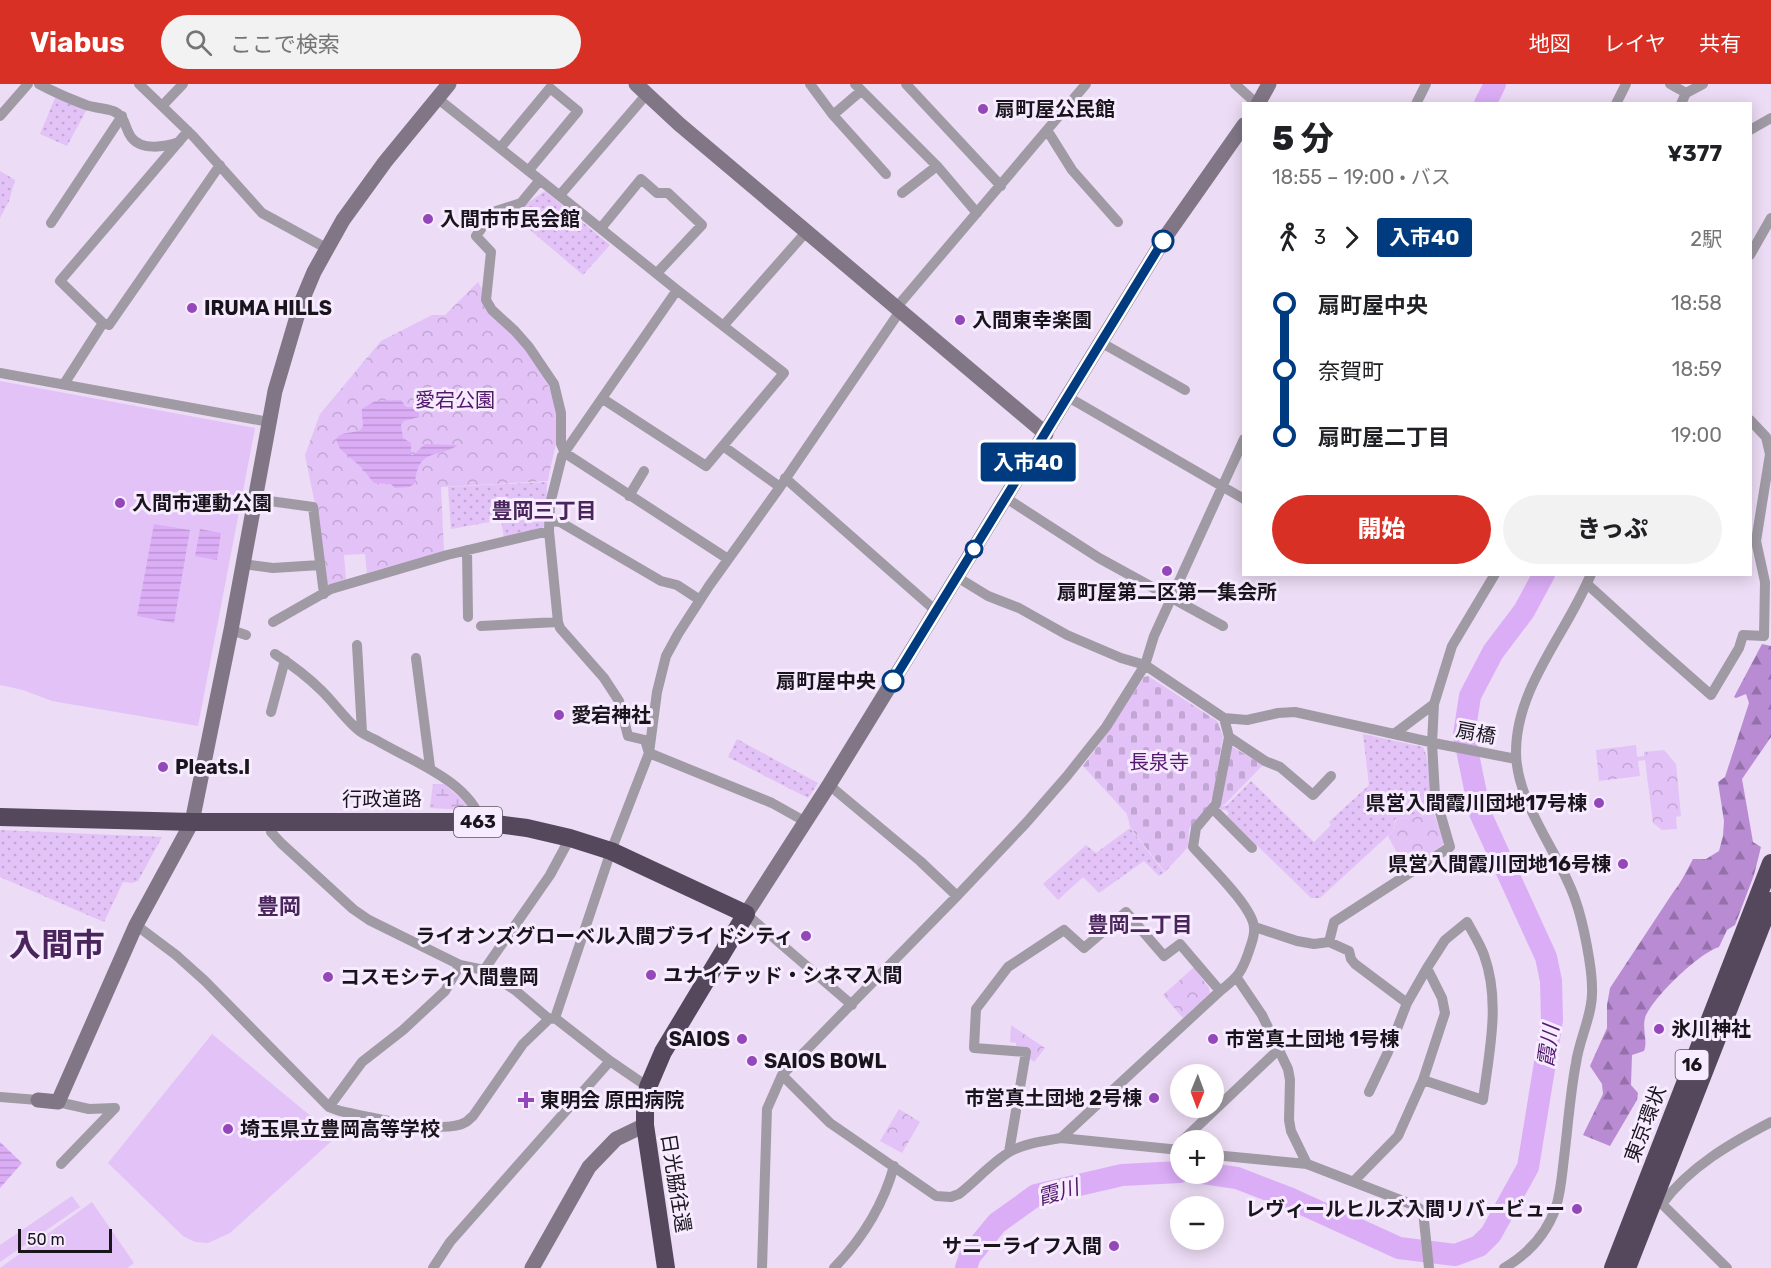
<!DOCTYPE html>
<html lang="ja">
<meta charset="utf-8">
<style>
body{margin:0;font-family:Rubik,"Noto Sans JP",sans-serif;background:#f2f2f2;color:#202124;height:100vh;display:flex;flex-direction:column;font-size:22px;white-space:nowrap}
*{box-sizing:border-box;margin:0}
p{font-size:20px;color:#757577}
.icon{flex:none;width:33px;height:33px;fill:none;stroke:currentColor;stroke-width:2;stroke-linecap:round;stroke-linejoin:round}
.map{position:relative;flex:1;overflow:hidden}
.drawer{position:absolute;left:1242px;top:18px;width:510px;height:474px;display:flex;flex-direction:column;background:#fff;border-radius:0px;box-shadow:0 3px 15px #0003}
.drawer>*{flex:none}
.badge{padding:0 12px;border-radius:4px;font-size:21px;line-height:39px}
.needle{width:39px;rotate:181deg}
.tools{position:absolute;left:1170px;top:980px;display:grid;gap:12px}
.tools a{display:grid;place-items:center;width:54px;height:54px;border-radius:50%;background:#fff;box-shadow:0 3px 15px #0003;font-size:30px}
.scale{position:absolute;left:18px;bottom:15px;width:94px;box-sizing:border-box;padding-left:6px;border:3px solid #1a151d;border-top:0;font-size:16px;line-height:21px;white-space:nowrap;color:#1a151d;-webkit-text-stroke:4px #f7ebff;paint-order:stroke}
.map>.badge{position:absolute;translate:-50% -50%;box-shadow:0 0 0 3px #fff}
.legs{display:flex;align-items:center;gap:9px;height:66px;padding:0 30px;font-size:20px}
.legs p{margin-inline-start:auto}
.head{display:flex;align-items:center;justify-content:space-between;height:102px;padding:0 30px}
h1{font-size:33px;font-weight:800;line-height:45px}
.action{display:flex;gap:12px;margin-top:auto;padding:12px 30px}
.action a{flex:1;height:69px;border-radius:36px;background:#d93025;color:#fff;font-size:24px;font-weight:800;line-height:69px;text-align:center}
.action a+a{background:#f2f2f2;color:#202124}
ul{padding:0 30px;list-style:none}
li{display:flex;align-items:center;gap:21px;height:66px;font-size:22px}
li i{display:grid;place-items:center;width:9px;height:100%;margin:0 8px;background:currentColor}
li i::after{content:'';width:15px;height:15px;margin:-8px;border:4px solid;border-radius:50%;background:#fff}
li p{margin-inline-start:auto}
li:first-child i{background:linear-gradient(#0000 50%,currentColor 0)}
li:last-child i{background:linear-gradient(currentColor 50%,#0000 0)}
header{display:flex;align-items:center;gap:36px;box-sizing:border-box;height:84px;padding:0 30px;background:#d93025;color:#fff}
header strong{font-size:28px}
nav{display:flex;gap:33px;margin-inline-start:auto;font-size:21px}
.search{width:420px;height:54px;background:#f2f2f2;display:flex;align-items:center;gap:15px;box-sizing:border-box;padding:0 21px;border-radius:33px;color:#757577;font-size:22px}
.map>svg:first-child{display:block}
.grass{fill:url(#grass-dots)}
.forest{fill:url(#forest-firs)}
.wetland{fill:url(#wetland-marsh)}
.cemetery{fill:url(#cemetery-stones)}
.park{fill:url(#park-crowns)}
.pitch{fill:#e3c2f7}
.water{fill:url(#water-rules)}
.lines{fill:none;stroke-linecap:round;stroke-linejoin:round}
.river{stroke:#dbadf6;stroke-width:22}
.street{stroke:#a09aa4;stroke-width:10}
.secondary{stroke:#807686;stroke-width:15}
.highway{stroke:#55485d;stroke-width:18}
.line-1-casing{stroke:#fff;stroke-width:14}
.line-1{stroke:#003b80;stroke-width:9}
.poi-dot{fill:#9347b9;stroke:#f7ebff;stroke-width:2}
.stop-1-dot{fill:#fff;stroke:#003b80;stroke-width:3}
.labels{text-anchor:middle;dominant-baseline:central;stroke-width:6;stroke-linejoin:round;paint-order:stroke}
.shield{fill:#f7ebff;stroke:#5c5561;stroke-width:1.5}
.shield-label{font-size:18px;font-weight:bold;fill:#1a151d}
.poi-label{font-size:20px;font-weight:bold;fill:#1a151d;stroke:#f7ebff;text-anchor:start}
.park-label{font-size:20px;fill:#53186d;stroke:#f7ebff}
.stop-label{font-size:20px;font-weight:bold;fill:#1a151d;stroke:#f7ebff;text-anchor:end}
.street-label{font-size:20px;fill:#1a151d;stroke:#f7ebff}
.neighbourhood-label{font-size:21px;font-weight:bold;fill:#49255c;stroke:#f7ebff}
.water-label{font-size:21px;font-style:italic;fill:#52186d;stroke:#f7ebff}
.quarter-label{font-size:22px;font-weight:bold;fill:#49255c;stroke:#f7ebff}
.town-label{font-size:32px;font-weight:bold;fill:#49255c;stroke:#f7ebff}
</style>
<header>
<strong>Viabus</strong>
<div class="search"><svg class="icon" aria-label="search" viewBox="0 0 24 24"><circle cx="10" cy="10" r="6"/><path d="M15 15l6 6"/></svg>ここで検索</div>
<nav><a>地図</a><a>レイヤ</a><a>共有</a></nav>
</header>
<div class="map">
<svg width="1771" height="1184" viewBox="0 0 1771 1184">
<defs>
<pattern id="grass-dots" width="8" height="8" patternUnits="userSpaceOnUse" patternTransform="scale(1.5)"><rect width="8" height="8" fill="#e3c2f7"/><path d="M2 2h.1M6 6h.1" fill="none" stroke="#c2a6d3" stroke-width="1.8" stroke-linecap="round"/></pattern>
<pattern id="forest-firs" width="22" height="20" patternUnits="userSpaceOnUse" patternTransform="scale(1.5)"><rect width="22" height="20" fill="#b88bd2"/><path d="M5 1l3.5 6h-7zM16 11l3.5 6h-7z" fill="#9570aa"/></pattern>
<pattern id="wetland-marsh" width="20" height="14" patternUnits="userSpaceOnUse" patternTransform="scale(1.5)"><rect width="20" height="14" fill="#e3c2f7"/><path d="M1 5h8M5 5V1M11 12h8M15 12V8" fill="none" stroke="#c2a6d3"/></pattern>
<pattern id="cemetery-stones" width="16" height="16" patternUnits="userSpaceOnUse" patternTransform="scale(1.5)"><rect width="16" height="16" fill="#e3c2f7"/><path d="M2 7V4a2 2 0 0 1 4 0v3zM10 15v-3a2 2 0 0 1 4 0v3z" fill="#c2a6d3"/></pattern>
<pattern id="park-crowns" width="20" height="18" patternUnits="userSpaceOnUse" patternTransform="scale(1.5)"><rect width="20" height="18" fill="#e3c2f7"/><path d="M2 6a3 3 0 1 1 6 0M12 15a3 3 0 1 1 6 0" fill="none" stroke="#c2a6d3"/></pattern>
<pattern id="water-rules" width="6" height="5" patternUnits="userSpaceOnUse" patternTransform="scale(1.5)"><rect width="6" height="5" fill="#dbadf6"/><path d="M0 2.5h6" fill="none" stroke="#bb94d2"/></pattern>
</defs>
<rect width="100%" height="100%" fill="#ecdcf5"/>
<path class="grass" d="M 58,13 L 87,25 L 67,62 L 40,50 L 55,14 Z
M 0,87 L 15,96 L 9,117 L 0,134 Z
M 545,107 L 610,161 L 583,191 L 509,128 L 519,125 Z
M 547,398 L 546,440 L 542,445 L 504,454 L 501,436 L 451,445 L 448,403 Z
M 1363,650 L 1423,663 C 1432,683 1430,708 1434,730 L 1395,735 L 1394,746 L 1320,814 L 1311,814 L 1227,732 L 1229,729 L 1226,726 L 1217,725 L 1218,721 L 1226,722 L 1251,697 L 1314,758 L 1331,741 L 1329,738 L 1369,701 Z
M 737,655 L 818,699 L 808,714 L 728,673 Z
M 1130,744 L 1164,788 L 1159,792 L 1144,777 L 1099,809 L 1083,793 L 1058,816 L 1043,800 L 1086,761 L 1096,769 Z
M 0,746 L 162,753 L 138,797 L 132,799 L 123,798 L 104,838 L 0,793 Z"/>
<path class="forest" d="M 1762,560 L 1771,562 L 1771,653 L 1742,695 L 1753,758 L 1761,763 L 1754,791 L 1735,841 L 1727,846 L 1719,863 C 1699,869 1652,914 1645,934 C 1642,945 1648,957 1644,967 L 1632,971 L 1631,1001 L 1638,1009 L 1637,1016 L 1610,1062 L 1583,1051 L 1603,1010 L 1602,1000 L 1590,982 L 1607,944 L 1607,921 L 1610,904 L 1674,807 C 1680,801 1688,784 1693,775 L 1706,775 L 1719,767 L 1723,752 L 1724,737 L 1718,698 L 1725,693 L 1749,619 L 1746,610 L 1736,614 L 1734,613 Z"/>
<path class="wetland" d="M 433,700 L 444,700 L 468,721 L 468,726 L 430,724 Z"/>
<path class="cemetery" d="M 1148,592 L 1217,637 L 1223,652 L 1214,707 L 1209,721 L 1189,745 L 1188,763 L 1165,788 L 1130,743 L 1127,730 L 1083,682 L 1106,651 L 1144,593 Z
M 1231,662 L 1263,681 L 1224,721 L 1219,721 Z"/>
<path class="park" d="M 478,198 C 498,234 560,298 559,338 C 558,357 551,378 548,397 L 441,403 L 444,467 L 367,489 L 365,470 L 344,471 L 346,496 L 330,501 L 326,499 L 315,420 L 305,371 L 320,330 L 381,257 L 432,231 L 445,231 Z
M 1636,661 L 1637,673 L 1644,672 L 1644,668 L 1664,666 L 1676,680 L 1681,732 L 1676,733 L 1677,745 L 1662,746 L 1653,739 L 1645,676 L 1638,677 L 1640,692 L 1599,697 L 1596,666 Z
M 1434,730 L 1444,757 L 1443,761 L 1406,786 L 1388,752 L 1394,746 L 1396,735 Z
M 1194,883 L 1209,904 L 1210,909 L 1183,934 L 1163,911 Z
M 1011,941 L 1045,964 L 1034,978 L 1029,974 L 1031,965 L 1016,964 L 1016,959 L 1010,958 Z
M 899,1025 L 920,1038 L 902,1069 L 880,1057 Z"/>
<path class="pitch" d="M 0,297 L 255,344 L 198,642 L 52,617 L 23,606 L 0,601 Z
M 212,950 L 336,1053 L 230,1149 L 208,1159 L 195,1158 L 183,1152 L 108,1079 Z
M 72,1112 L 80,1123 L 0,1178 L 0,1161 Z
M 92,1118 L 134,1179 L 127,1184 L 0,1184 Z"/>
<path class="water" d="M 401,316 L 406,323 L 414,323 L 419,328 L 419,333 L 404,337 L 401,341 L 403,354 L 411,359 L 411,371 L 413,371 L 425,360 L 456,361 L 457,362 C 435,374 418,365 415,399 L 409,403 L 395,404 L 391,400 L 374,399 L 361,383 L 340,365 L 336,355 C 343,344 361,353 363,341 C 363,337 361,330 362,325 L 375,317 Z
M 154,440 L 190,446 L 174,539 L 137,532 Z
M 200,445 L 221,449 L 217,476 L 195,472 Z
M 0,1058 L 22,1079 L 0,1104 Z"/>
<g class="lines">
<path class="river" d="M 1485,20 L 1495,0
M 1203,1089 L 1237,1094 L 1289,1114 L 1399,1164 L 1455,1171 L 1479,1162 L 1491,1150 L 1528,1083 L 1552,936 L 1551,897 L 1546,873 L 1480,729 L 1464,651 L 1470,612 L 1493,568 L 1524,527 L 1544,490
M 966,1184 L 970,1172 L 997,1139 L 1036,1111 L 1122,1091 L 1180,1088"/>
<path class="street" d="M 39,0 C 54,8 70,15 86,21 C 95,24 104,24 113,27 C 126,32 124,43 131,53 C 141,67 165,63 179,58
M 139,0 L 193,52 L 262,129 L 326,164
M 810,0 L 833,31 L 886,90
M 855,0 L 937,82 L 977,129
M 906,0 L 1001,102
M 1235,0 L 1257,20
M 1670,0 L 1686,9 L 1681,20
M 1686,9 L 1703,0
M 437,14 L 540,96 L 521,119 L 493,128 L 476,152 L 491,168 L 486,216 L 492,226 L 515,247 L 529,263 L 554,300 L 561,329 L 561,360 L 565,369 L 728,475
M 1416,20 L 1426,0
M 1616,20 L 1626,0
M 162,22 L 183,0
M 833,31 L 861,7
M 0,32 L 28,0
M 1047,46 L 1072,86 L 1118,138
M 1750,46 L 1771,34
M 501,63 L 550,4 L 578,27 L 529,86
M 540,96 L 677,206
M 902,109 L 937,82
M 560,111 L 646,11
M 51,139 L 122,32
M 601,144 L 641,95 L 657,109 L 668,109 L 702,141 L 657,189
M 1750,171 L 1771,134
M 896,224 L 1086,0
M 103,239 L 60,197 L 188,47
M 724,241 L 807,147
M 1102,259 L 1185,306
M 0,289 L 269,338
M 64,300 L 103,239 L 109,241 L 220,81
M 1068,313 L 1244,415
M 603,315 L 706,382 L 784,289 L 677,206 L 562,372 L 550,420 L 549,447 L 558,538 L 560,544 L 604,594 L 619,617 L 628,652 L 645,656 L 649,669
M 723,362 L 780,403
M 785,394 L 936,527
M 629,412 L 644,387
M 1006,414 L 1099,474 L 1223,542
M 255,415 L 313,423 L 324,510
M 550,437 L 560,438 L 661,497 L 677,501 L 700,516
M 467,466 L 468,533
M 243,480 L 273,484 L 320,481
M 957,493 L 988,512 L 1019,524 L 1067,551 L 1121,574 L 1145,581 L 1224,634 L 1247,636 L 1278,629 L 1295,628 L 1439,660 L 1516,675
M 1587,500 L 1652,559 L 1711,611 L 1739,564 L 1743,551 L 1764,552 L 1765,498 L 1756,457 L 1770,370 L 1766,353 L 1750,336
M 273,538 L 331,505 L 447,471 L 549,447
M 481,542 L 558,538
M 231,546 L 246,551
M 357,561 L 362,648
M 275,570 C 292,581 308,593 322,607 C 334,619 344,633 356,644 C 361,649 369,653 376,656 C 409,676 470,697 481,738
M 416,574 L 430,683
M 271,628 L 285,576
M 1394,650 L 1434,620
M 1229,653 L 1265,677 L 1280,683 L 1313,711 L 1331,692
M 649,669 L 772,719 L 806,738
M 829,701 L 920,777 L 957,812
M 1213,725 L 1252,764
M 270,737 L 271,748 L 281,759 L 353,825 L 369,836 L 460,881 L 484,886 L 515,906 L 549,935 L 555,934 L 610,977 L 648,1003
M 746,830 L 852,921
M 136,841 L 176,871 L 205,897 L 329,1023 L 340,1027 C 366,1032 444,1052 466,1038 C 468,1037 470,1034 473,1032 L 523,960 L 549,935
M 1255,843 L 1297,857 L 1314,860 L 1329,858 L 1349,867 L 1351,875 L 1355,880 L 1407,919
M 1329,858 L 1334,838 L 1450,763 L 1435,711 L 1432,659 L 1434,620 L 1452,562 L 1495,490
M 484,886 L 550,791 L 570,754
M 1237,894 L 1262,931 L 1288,985 L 1290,996 L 1289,1036 L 1291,1047 L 1307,1080
M 555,934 L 611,767 L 649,669 L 657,608 L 666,572 L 678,550 L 709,502 L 780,403 L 900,227
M 782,991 L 830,1039 L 936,1112 L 951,1113 L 959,1110 C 976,1097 992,1078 1011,1067 C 1026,1059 1044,1057 1061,1054 L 1180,1066
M 1369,1008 L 1388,968 L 1407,919 L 1427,884 L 1445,856 L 1467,838 C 1473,849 1480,860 1484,871 C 1501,918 1489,968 1483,1016 L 1423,996
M 0,1013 L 38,1016
M 58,1018 L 89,1025 L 115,1024
M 329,1023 L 362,978 L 403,946 L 445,907 L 460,881
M 1061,1054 L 1220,907 C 1238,893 1242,888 1249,867 C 1251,860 1255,852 1254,844 C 1254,824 1207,779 1193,763 L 1196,744 L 1216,720 L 1229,653 L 1224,634
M 1183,1056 L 1279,965
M 1009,1068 L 1026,968 L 974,964 L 976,925 L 1008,883 L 1064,846 L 1084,864 L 1126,828 L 1164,872 L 1180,860 L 1220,907
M 1214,1071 L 1307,1080 L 1416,1122 L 1423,1127 L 1429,1184
M 61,1080 L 115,1024
M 1353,1098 L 1398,1052 L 1423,996 L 1445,929 L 1442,914 L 1427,884
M 1656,1117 L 1662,1120 L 1727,1184
M 1662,1120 C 1689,1083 1731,1059 1771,1038
M 433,1184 L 450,1158 L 610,977
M 762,1184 L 767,1025 L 782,991 L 957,812 L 1026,739 L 1067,692 L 1106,643 L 1145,581 L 1154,552 L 1244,355
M 834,1184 C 863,1154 883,1122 894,1082
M 1504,1184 C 1528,1170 1547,1149 1556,1123 C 1561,1107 1562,1090 1564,1074 C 1568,1042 1570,1010 1576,979 C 1579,956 1592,932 1592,909 C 1593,886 1583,837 1575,815 C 1559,768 1516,719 1516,668 C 1516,603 1567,549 1591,490"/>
<path class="secondary" d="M 636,0 L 679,40 L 1046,350
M 1258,20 L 1269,0
M 746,830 L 829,701 L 1166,152 L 1244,41
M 38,1016 L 58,1018 L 136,841 L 192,738 L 231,546 L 275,307 L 301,219 L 314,188 L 343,136 L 385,78 L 449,0
M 532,1184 L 589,1083 L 616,1055 L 645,1041"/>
<path class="highway" d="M 0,733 L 192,738 L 481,738 L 527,744 L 570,754 L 611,767 L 746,830 L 663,968 L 648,1003 L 645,1023 L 645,1041 L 666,1184
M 1613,1184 L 1771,779
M 1627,1184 L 1771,817"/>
</g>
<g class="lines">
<g class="line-1-casing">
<path id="line-1" d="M 893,597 L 1163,157"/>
</g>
<use href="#line-1" class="line-1"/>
</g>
<g class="poi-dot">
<circle cx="983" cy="25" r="6"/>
<circle cx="428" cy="135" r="6"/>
<circle cx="192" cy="224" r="6"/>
<circle cx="960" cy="236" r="6"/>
<circle cx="120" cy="419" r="6"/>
<circle cx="1167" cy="487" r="6"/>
<circle cx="559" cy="631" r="6"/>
<circle cx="163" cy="683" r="6"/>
<circle cx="1599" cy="719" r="6"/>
<circle cx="1623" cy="780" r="6"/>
<circle cx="806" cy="852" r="6"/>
<circle cx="651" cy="891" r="6"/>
<circle cx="328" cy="893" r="6"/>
<circle cx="1659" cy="945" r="6"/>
<circle cx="742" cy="955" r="6"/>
<circle cx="1213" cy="955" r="6"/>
<circle cx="752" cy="977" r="6"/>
<circle cx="1154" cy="1014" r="6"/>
<path d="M523 1007h6v6h6v6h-6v6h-6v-6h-6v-6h6z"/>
<circle cx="228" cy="1045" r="6"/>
<circle cx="1577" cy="1125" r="6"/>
<circle cx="1114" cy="1162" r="6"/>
</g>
<g class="stop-1-dot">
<circle cx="1163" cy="157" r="10"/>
<circle cx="974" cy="465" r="8"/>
<circle cx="893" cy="597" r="10"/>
</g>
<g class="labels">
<g class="shield">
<rect x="454" y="723" width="48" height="30" rx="4.5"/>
<rect x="1675.5" y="966" width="33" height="30" rx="4.5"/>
</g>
<g class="shield-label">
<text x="478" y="738">463</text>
<text x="1692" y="981">16</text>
</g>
<g class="poi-label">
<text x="995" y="25">扇町屋公民館</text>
<text x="440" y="135">入間市市民会館</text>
<text x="204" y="224">IRUMA HILLS</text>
<text x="972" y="236">入間東幸楽園</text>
<text x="132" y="419">入間市運動公園</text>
<text x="1167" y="508" text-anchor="middle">扇町屋第二区第一集会所</text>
<text x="571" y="631">愛宕神社</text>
<text x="175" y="683">Pleats.I</text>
<text x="1587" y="719" text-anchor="end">県営入間霞川団地17号棟</text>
<text x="1611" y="780" text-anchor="end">県営入間霞川団地16号棟</text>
<text x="794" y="852" text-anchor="end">ライオンズグローベル入間ブライドシティ</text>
<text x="663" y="891">ユナイテッド・シネマ入間</text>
<text x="340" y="893">コスモシティ入間豊岡</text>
<text x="1671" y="945">氷川神社</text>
<text x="730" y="955" text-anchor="end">SAIOS</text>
<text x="1225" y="955">市営真土団地 1号棟</text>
<text x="764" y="977">SAIOS BOWL</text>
<text x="1142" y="1014" text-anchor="end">市営真土団地 2号棟</text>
<text x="540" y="1016">東明会 原田病院</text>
<text x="240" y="1045">埼玉県立豊岡高等学校</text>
<text x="1565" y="1125" text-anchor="end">レヴィールヒルズ入間リバービュー</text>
<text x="1102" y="1162" text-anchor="end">サニーライフ入間</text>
</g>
<g class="park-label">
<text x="455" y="316">愛宕公園</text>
<text x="1159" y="678">長泉寺</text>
</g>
<g class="stop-label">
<text x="876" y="597">扇町屋中央</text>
</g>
<g class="street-label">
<text transform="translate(1476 649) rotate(11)">扇橋</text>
<text x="382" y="715">行政道路</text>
<text transform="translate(1645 1040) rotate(-69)">東京環状</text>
<text transform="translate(676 1099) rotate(81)">日光脇往還</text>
</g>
<g class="neighbourhood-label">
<text x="544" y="426">豊岡三丁目</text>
<text x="1140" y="840">豊岡二丁目</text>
</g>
<g class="water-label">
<text transform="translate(1548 962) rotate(-82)">霞川</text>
<text transform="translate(1058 1108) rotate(-16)">霞川</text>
</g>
<g class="quarter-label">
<text x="279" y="822">豊岡</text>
</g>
<g class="town-label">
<text x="57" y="861">入間市</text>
</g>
</g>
</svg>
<div class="tools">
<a><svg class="needle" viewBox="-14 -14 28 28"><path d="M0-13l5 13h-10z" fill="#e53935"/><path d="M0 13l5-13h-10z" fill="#757577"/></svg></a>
<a>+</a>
<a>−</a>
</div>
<div class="scale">50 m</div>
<b class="badge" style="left:1028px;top:378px;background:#003b80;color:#fff">入市40</b>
<section class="drawer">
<div class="head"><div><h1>5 分</h1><p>18:55 – 19:00 · バス</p></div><b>¥377</b></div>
<div class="legs"><svg class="icon" aria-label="walk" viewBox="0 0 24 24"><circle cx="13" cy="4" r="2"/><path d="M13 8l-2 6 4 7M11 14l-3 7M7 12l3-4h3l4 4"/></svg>3<svg class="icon" aria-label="forward" viewBox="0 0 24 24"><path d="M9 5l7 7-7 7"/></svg><b class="badge" style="background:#003b80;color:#fff">入市40</b><p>2駅</p></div>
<ul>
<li><i style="color:#003b80"></i><b>扇町屋中央</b><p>18:58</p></li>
<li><i style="color:#003b80"></i><span>奈賀町</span><p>18:59</p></li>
<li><i style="color:#003b80"></i><b>扇町屋二丁目</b><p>19:00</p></li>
</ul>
<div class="action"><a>開始</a><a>きっぷ</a></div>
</section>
</div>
